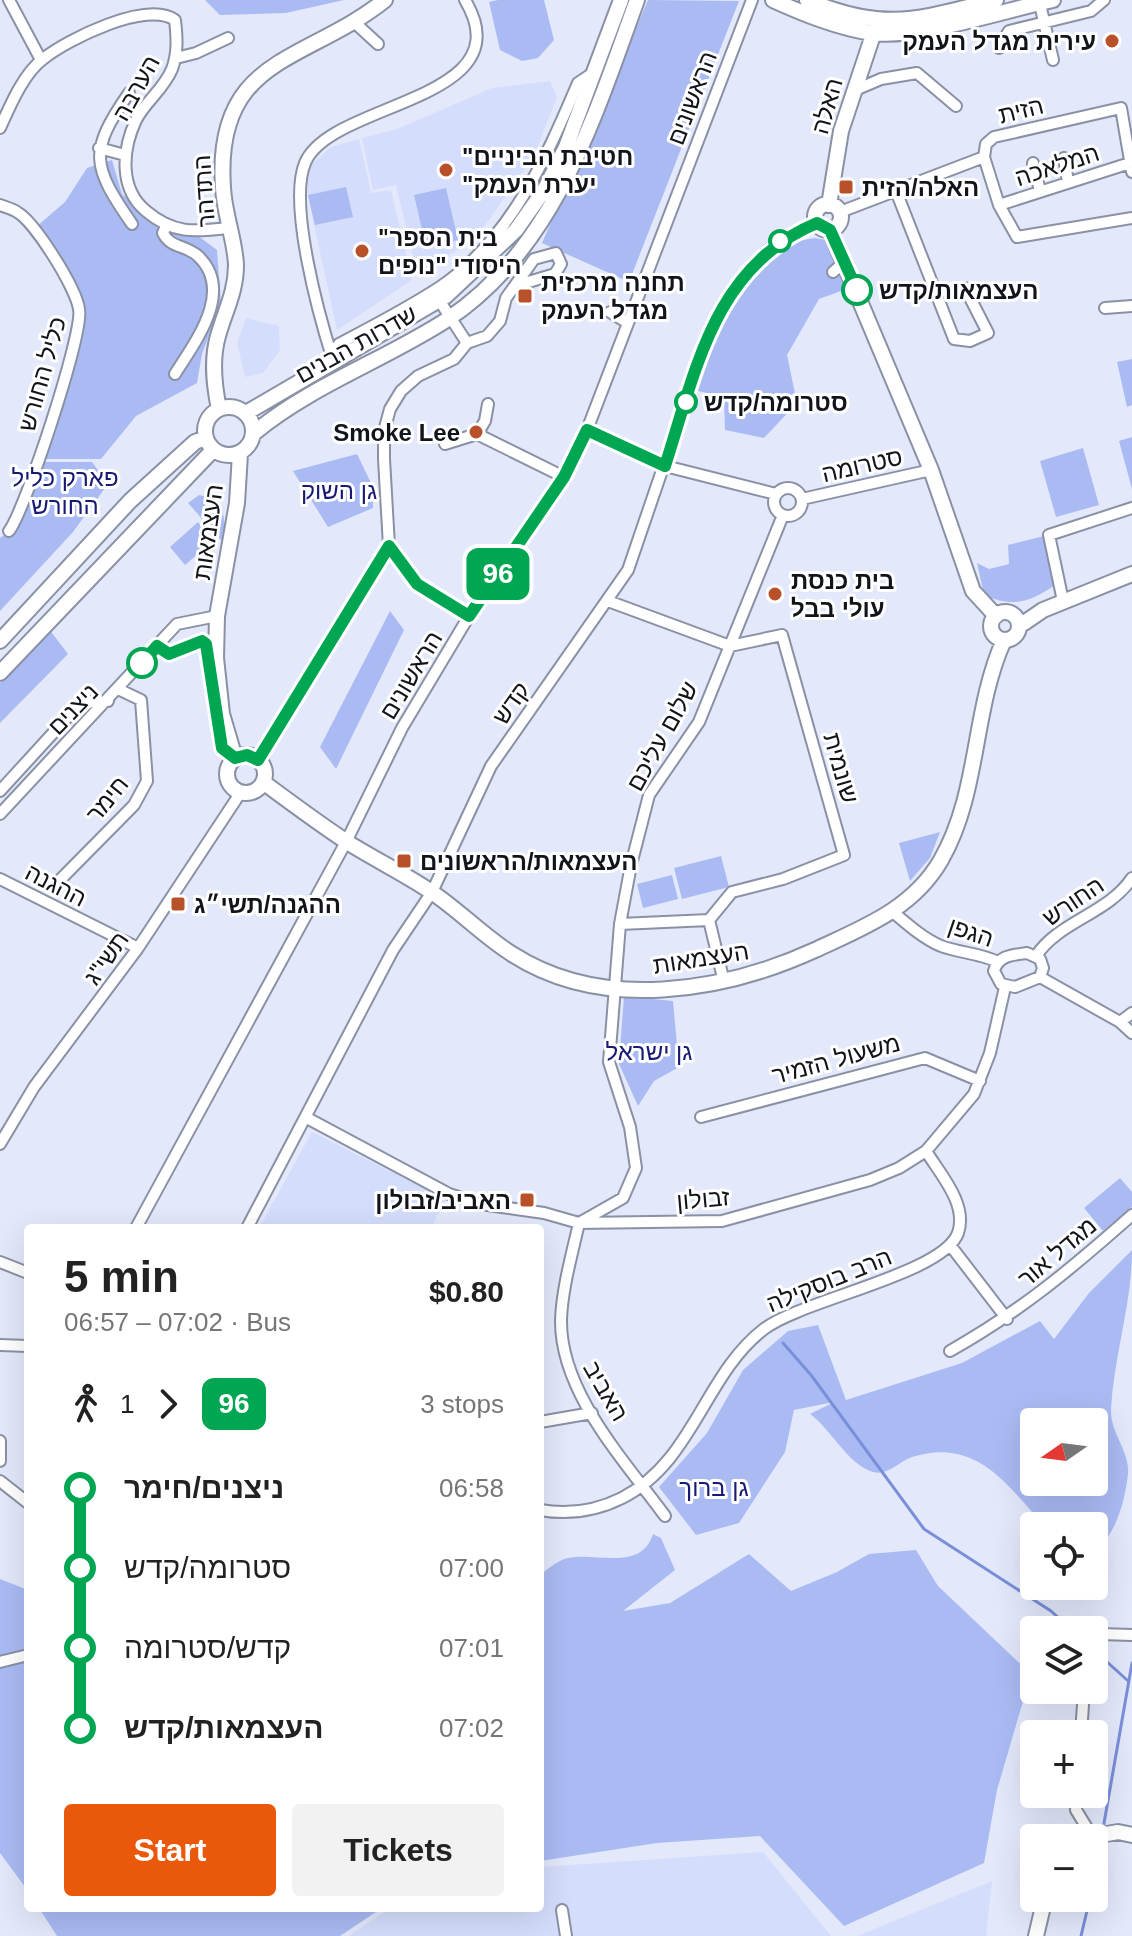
<!DOCTYPE html>
<meta charset="utf-8">
<style>
body{margin:0;font-family:Helvetica,"Noto Sans Hebrew",sans-serif;background:#f2f2f2;color:#222;height:100vh;display:flex;flex-direction:column;font-size:30px;white-space:nowrap}
*{box-sizing:border-box;margin:0}
p{font-size:26px;color:#767676}
.icon{flex:none;width:44px;height:44px;fill:none;stroke:currentColor;stroke-width:2;stroke-linecap:round;stroke-linejoin:round}
.map{position:relative;flex:1;overflow:hidden}
.sheet{position:absolute;left:24px;top:1224px;width:520px;height:688px;display:flex;flex-direction:column;background:#fff;border-radius:8px;box-shadow:0 8px 32px #0002}
.sheet>*{flex:none}
.badge{padding:0 16px;border-radius:12px;font-size:28px;line-height:52px}
.needle{width:52px;rotate:256deg}
.controls{position:absolute;left:1020px;top:1408px;display:grid;gap:16px}
.controls a{display:grid;place-items:center;width:88px;height:88px;border-radius:8px;background:#fff;box-shadow:0 8px 32px #0002;font-size:40px}
.map>.badge{position:absolute;translate:-50% -50%;box-shadow:0 0 0 4px #fff}
.legs{display:flex;align-items:center;gap:12px;height:88px;padding:0 40px;font-size:26px}
.legs p{margin-inline-start:auto}
.summary{display:flex;align-items:center;justify-content:space-between;height:136px;padding:0 40px}
h1{font-size:44px;font-weight:800;line-height:60px}
.cta{display:flex;gap:16px;margin-top:auto;padding:16px 40px}
.cta a{flex:1;height:92px;border-radius:8px;background:#ea580c;color:#fff;font-size:32px;font-weight:800;line-height:92px;text-align:center}
.cta a+a{background:#f2f2f2;color:#222}
ul{padding:0 40px;list-style:none}
li{display:flex;align-items:center;gap:28px;height:80px;font-size:30px}
li i{display:grid;place-items:center;width:12px;height:100%;margin:0 10px;background:currentColor}
li i::after{content:'';width:20px;height:20px;margin:-10px;border:6px solid;border-radius:50%;background:#fff}
li p{margin-inline-start:auto}
li:first-child i{background:linear-gradient(#0000 50%,currentColor 0)}
li:last-child i{background:linear-gradient(currentColor 50%,#0000 0)}
.map>svg:first-child{display:block}
.built{fill:#d4ddfb}
.green{fill:#aabbf4;fill-rule:evenodd}
.lines{fill:none;stroke-linecap:round;stroke-linejoin:round}
.stream{stroke:#7a8fda;stroke-width:3}
.street-casing{stroke:#8a91a5;stroke-width:14}
.secondary-casing{stroke:#8a91a5;stroke-width:18}
.street{stroke:#fff;stroke-width:10}
.secondary{stroke:#fff;stroke-width:14}
.line-1-casing{stroke:#fff;stroke-width:18}
.line-1{stroke:#00a651;stroke-width:12}
.poi-dot{fill:#b85129;stroke:#fff;stroke-width:3}
.stop-1-dot{fill:#fff;stroke:#00a651;stroke-width:4}
.labels{text-anchor:middle;dominant-baseline:central;stroke-width:6;stroke-linejoin:round;paint-order:stroke}
.poi-label{font-size:24px;font-weight:bold;fill:#12141c;stroke:#fff;text-anchor:start}
.street-label{font-size:24px;fill:#12141c;stroke:#fff}
.stop-label{font-size:24px;font-weight:bold;fill:#12141c;stroke:#fff;text-anchor:start}
.park-label{font-size:24px;fill:#171a72;stroke:#fff}
</style>
<div class="map">
<svg width="1132" height="1936" viewBox="0 0 1132 1936">
<rect width="100%" height="100%" fill="#e3e9fb"/>
<path class="built" d="M 550,81 L 557,97 L 534,156 L 486,224 L 457,250 L 418,276 L 396,185 L 373,190 L 362,138 L 397,129 L 492,88 Z
M 359,139 L 371,193 L 391,190 L 412,280 L 337,330 L 308,197 L 307,168 L 331,147 Z
M 246,318 L 279,326 L 280,350 L 263,373 L 245,377 L 237,343 Z
M 312,1132 L 446,1199 L 431,1228 L 259,1228 Z
M 763,1852 L 831,1936 L 349,1936 L 390,1908 L 540,1908 L 540,1867 Z
M 992,1881 L 986,1936 L 857,1936 Z"/>
<path class="green" d="M 205,0 L 344,0 L 286,13 L 220,15 Z
M 498,0 L 544,0 L 554,40 L 538,58 L 522,61 L 500,50 L 489,2 Z
M 648,0 L 739,1 L 629,282 L 542,243 Z
M 112,160 L 122,194 L 151,220 L 197,235 L 217,250 L 221,304 L 202,354 L 197,383 L 136,416 L 101,459 L 42,459 C 55,421 92,336 82,299 C 74,270 54,250 36,227 L 65,202 L 87,168 Z
M 346,187 L 353,217 L 315,225 L 308,195 Z
M 446,188 L 458,240 L 426,247 L 414,195 Z
M 815,238 L 832,241 L 852,287 L 819,299 L 787,355 L 797,403 L 764,438 L 725,430 L 724,397 L 698,391 C 717,334 744,246 815,238 Z
M 1132,359 L 1132,405 L 1127,407 L 1117,362 Z
M 1132,437 L 1132,489 L 1119,441 Z
M 1083,448 L 1099,505 L 1056,517 L 1040,461 Z
M 357,454 L 373,487 L 373,508 L 328,527 L 293,471 Z
M 45,462 L 92,462 L 103,477 L 105,488 L 73,532 L 0,611 L 0,538 C 28,519 33,493 45,462 Z
M 199,495 L 216,499 L 222,506 L 226,534 L 221,540 L 188,503 Z
M 198,522 L 213,541 L 185,565 L 170,547 Z
M 1044,536 L 1055,585 C 1031,602 1012,608 984,595 L 977,563 L 989,569 L 1009,564 L 1008,545 Z
M 390,611 L 404,630 L 336,769 L 320,747 Z
M 49,629 L 68,654 L 0,723 L 0,683 Z
M 940,832 L 930,858 L 910,881 L 899,843 Z
M 721,856 L 729,887 L 682,899 L 674,868 Z
M 672,875 L 678,899 L 643,908 L 637,884 Z
M 624,996 L 673,1001 L 679,1067 L 654,1081 L 638,1106 L 619,1064 Z
M 1120,1178 L 1132,1192 L 1132,1207 L 1103,1231 L 1084,1208 Z
M 1132,1250 C 1132,1304 1114,1355 1111,1409 C 1110,1433 1130,1451 1128,1474 C 1125,1500 1116,1537 1094,1550 L 1094,1526 L 1044,1526 C 1007,1484 976,1437 912,1457 C 898,1462 888,1476 873,1472 C 848,1465 831,1429 810,1414 L 834,1402 L 794,1410 L 785,1452 L 739,1523 L 696,1535 L 659,1487 L 707,1433 L 743,1370 L 788,1331 L 818,1325 L 846,1400 L 962,1363 L 1040,1321 L 1054,1339 L 1089,1293 ZM 1034,1422 L 1094,1422 L 1094,1482 L 1034,1482 Z
M 653,1534 L 661,1538 L 675,1570 L 623,1611 L 670,1603 L 749,1554 L 791,1591 L 837,1572 L 869,1554 L 916,1550 L 938,1586 L 1031,1674 L 997,1790 L 984,1863 L 844,1926 L 760,1836 L 657,1843 L 540,1861 L 540,1575 C 548,1569 558,1560 568,1558 C 597,1552 641,1572 653,1534 Z
M 0,1579 L 28,1590 L 28,1891 L 0,1853 Z
M 39,1908 L 382,1908 L 340,1936 L 57,1936 Z"/>
<g class="lines">
<path class="stream" d="M 783,1343 L 811,1375 L 924,1529 L 1051,1611 L 1072,1630
M 1094,1650 L 1127,1680
M 1103,1829 L 1132,1663
M 1094,1881 L 1101,1840
M 1081,1936 L 1090,1898"/>
<g class="street-casing">
<path id="street" d="M 9,0 L 41,60
M 1039,0 L 1053,60
M 354,22 L 378,44
M 999,48 L 1009,31 L 1091,11 L 1104,0
M 176,58 L 196,53 L 228,38
M 853,91 L 881,79 L 917,73 L 956,106
M 129,93 C 88,152 92,166 132,224
M 0,128 C 10,106 23,74 43,59 C 68,39 147,0 175,20 C 177,37 178,53 172,69 C 164,89 145,102 136,120 C 122,150 119,189 146,211 C 173,234 194,232 228,228
M 99,148 L 125,155
M 984,157 L 999,205 L 1130,163
M 1064,158 L 1068,182
M 1033,163 L 1040,191
M 896,191 L 954,339 L 970,341 L 988,333 L 965,288
M 0,205 C 5,207 13,209 17,212 C 35,222 76,288 79,309 C 84,332 25,511 9,531
M 999,205 L 1017,237 L 1132,218
M 840,212 L 984,157 L 986,144 L 994,137 L 1121,108 L 1132,172
M 166,226 L 163,233 C 170,248 186,245 198,256 C 235,291 195,342 175,374
M 833,272 L 841,265 L 842,258
M 439,300 L 467,343 L 487,336 L 500,321 L 506,298 L 534,259 L 556,253 L 561,264 L 555,274 L 515,286
M 1105,308 L 1132,306
M 610,312 L 628,323
M 331,354 L 339,344 C 373,326 408,308 440,287 C 511,239 546,158 578,83 L 593,73
M 333,360 C 319,316 288,204 305,163 C 330,101 526,102 465,0
M 488,404 L 485,421 L 477,434 L 564,477
M 587,430 L 665,466 L 776,494
M 445,444 L 477,434
M774 502a14 14 0 1 1 28 0a14 14 0 1 1-28 0Z
M 802,499 L 931,470
M 389,546 L 417,584 L 469,616
M 608,601 L 730,646 L 782,635 L 844,855 L 783,879 L 732,892 L 709,920 L 620,924
M 1063,601 L 1049,535 L 1132,508
M 157,646 L 169,654 L 202,641 L 206,644 L 211,670
M 215,710 L 222,748 L 234,755
M 258,760 L 389,546 L 384,459 L 384,431 L 390,409 L 401,391 L 418,376 L 454,359 L 467,343
M 0,791 L 75,709 L 91,702 L 108,701
M 0,814 L 177,624 L 217,616
M 0,879 L 138,948
M 58,882 L 134,805 L 147,781 L 141,700 L 118,689
M 893,912 C 907,924 924,939 941,946 C 960,953 979,953 998,962
M 709,920 L 724,982
M 1027,953 L 1040,959 L 1043,968 L 1040,977 L 1015,987 L 1001,984 L 994,971 C 998,955 1013,955 1027,953 Z
M 1036,956 C 1059,921 1108,914 1132,878
M 1040,977 L 1120,1022 L 1132,1033
M 1120,1022 L 1132,1013
M 701,1117 L 925,1058 L 980,1081
M 307,1118 L 449,1194 L 480,1204 L 544,1213 L 579,1223 L 722,1221 L 870,1180 L 899,1168 L 926,1151 L 974,1094 L 990,1053 L 1005,987
M 0,1144 L 34,1087 L 138,948 L 241,792
M 136,1228 L 346,842 L 402,728 L 469,616 L 564,477 L 587,430 L 752,0
M 247,1228 L 393,950 L 432,892 L 491,766 L 628,570 L 711,327 L 735,286 L 767,251 L 782,239 L 817,223
M 950,1245 L 1007,1319
M 0,1262 L 28,1273
M 0,1345 L 28,1346
M 950,1351 C 1021,1311 1071,1269 1132,1215
M 540,1422 L 592,1413
M 0,1441 L 0,1461
M 0,1481 L 28,1503
M 540,1510 C 569,1515 596,1511 622,1498 C 694,1461 704,1375 764,1329 C 804,1299 943,1274 958,1233 C 968,1204 940,1174 926,1151
M 665,1516 C 624,1460 560,1392 561,1320 C 562,1289 572,1254 579,1223 L 623,1198 L 636,1168 L 630,1127 L 609,1062 L 620,924 L 631,865 L 649,795 L 699,722 L 783,515
M 1094,1639 L 1100,1634 L 1132,1635
M 0,1662 L 28,1655
M 1081,1734 L 1084,1690
M 1077,1794 L 1076,1810 L 1092,1836
M 562,1910 L 566,1936"/>
</g>
<g class="secondary-casing">
<path id="secondary" d="M 773,0 C 804,14 838,28 872,33 C 919,39 1005,10 1053,0
M 807,0 C 886,33 918,19 996,0
M815 217a13 13 0 1 1 26 0a13 13 0 1 1-26 0Z
M 829,205 L 841,131 L 876,26
M 830,230 L 931,470 L 973,591 L 996,616
M205 431a24 24 0 1 1 48 0a24 24 0 1 1-48 0Z
M 219,409 C 214,385 211,360 218,336 C 225,311 236,292 236,265 C 235,240 224,213 223,187 C 214,56 306,63 385,0
M 246,413 L 446,296 L 516,230 L 545,189 L 566,147 L 621,0
M 254,433 C 312,385 385,360 448,319 C 556,247 595,115 637,0
M991 626a14 14 0 1 1 28 0a14 14 0 1 1-28 0Z
M 1019,621 L 1024,623 L 1043,610 L 1132,574
M 0,641 L 130,501 L 195,442 L 205,438
M 0,673 L 213,450
M227 774a19 19 0 1 1 38 0a19 19 0 1 1-38 0Z
M 235,758 L 222,714 L 216,658 L 217,616 L 237,503 L 240,454
M 263,782 C 290,802 318,823 347,842 C 374,859 403,873 430,891 C 459,910 483,936 512,954 C 602,1012 723,992 815,950 C 862,928 913,909 941,860 C 980,792 972,711 1004,640
M 1084,1838 L 1118,1832 L 1132,1835
M 1036,1936 L 1045,1898"/>
</g>
<use href="#street" class="street"/>
<use href="#secondary" class="secondary"/>
</g>
<g class="lines">
<g class="line-1-casing">
<path id="line-1" d="M 142,663 L 157,646 L 169,654 L 202,641 L 206,644 L 222,748 L 235,758 L 247,755 L 258,760 L 389,546 L 417,584 L 469,616 L 564,477 L 587,430 L 665,466 C 696,370 714,266 817,223 L 830,230 L 857,290"/>
</g>
<use href="#line-1" class="line-1"/>
</g>
<g class="poi-dot">
<circle cx="1112" cy="41" r="8"/>
<circle cx="446" cy="170" r="8"/>
<rect x="838" y="179" width="16" height="16" rx="4"/>
<circle cx="362" cy="251" r="8"/>
<rect x="517" y="288" width="16" height="16" rx="4"/>
<circle cx="476" cy="432" r="8"/>
<circle cx="775" cy="594" r="8"/>
<rect x="396" y="853" width="16" height="16" rx="4"/>
<rect x="170" y="896" width="16" height="16" rx="4"/>
<rect x="519" y="1192" width="16" height="16" rx="4"/>
</g>
<g class="stop-1-dot">
<circle cx="780" cy="241" r="10"/>
<circle cx="857" cy="290" r="14"/>
<circle cx="686" cy="402" r="10"/>
<circle cx="142" cy="663" r="14"/>
</g>
<g class="labels">
<g class="poi-label">
<text x="1096" y="41" text-anchor="end">עירית מגדל העמק</text>
<text x="462" y="156">"חטיבת הביניים<tspan x="462" dy="28">"יערת העמק</tspan></text>
<text x="862" y="187">האלה/הזית</text>
<text x="378" y="237">"בית הספר<tspan x="378" dy="28">היסודי "נופים</tspan></text>
<text x="541" y="282">תחנה מרכזית<tspan x="541" dy="28">מגדל העמק</tspan></text>
<text x="460" y="432" text-anchor="end">Smoke Lee</text>
<text x="791" y="580">בית כנסת<tspan x="791" dy="28">עולי בבל</tspan></text>
<text x="420" y="861">העצמאות/הראשונים</text>
<text x="194" y="904">ההגנה/תשי״ג</text>
<text x="511" y="1200" text-anchor="end">האביב/זבולון</text>
</g>
<g class="street-label">
<text transform="translate(136 88) rotate(-61)">הערבה</text>
<text transform="translate(692 98) rotate(-69)">הראשונים</text>
<text transform="translate(827 106) rotate(-74)">האלה</text>
<text transform="translate(1021 110) rotate(-14)">הזית</text>
<text transform="translate(1057 165) rotate(-18)">המלאכה</text>
<text transform="translate(204 191) rotate(-94)">התדהר</text>
<text transform="translate(356 344) rotate(-29)">שדרות הבנים</text>
<text transform="translate(42 374) rotate(-74)">כליל החורש</text>
<text transform="translate(862 465) rotate(-13)">סטרומה</text>
<text transform="translate(208 532) rotate(-82)">העצמאות</text>
<text transform="translate(411 675) rotate(-59)">הראשונים</text>
<text transform="translate(511 703) rotate(-55)">קדש</text>
<text transform="translate(73 709) rotate(-46)">ניצנים</text>
<text transform="translate(662 736) rotate(-61)">שלום עליכם</text>
<text transform="translate(841 768) rotate(74)">שונמית</text>
<text transform="translate(107 799) rotate(-51)">חימר</text>
<text transform="translate(56 885) rotate(27)">ההגנה</text>
<text transform="translate(1073 901) rotate(-34)">החורש</text>
<text transform="translate(971 932) rotate(19)">הגפן</text>
<text transform="translate(106 958) rotate(-55)">תשי"ג</text>
<text transform="translate(701 958) rotate(-9)">העצמאות</text>
<text transform="translate(836 1059) rotate(-15)">משעול הזמיר</text>
<text transform="translate(703 1199) rotate(-5)">זבולון</text>
<text transform="translate(1057 1252) rotate(-40)">מגדל אור</text>
<text transform="translate(829 1280) rotate(-22)">הרב בוסקילה</text>
<text transform="translate(606 1391) rotate(60)">האביב</text>
</g>
<g class="stop-label">
<text x="879" y="290">העצמאות/קדש</text>
<text x="704" y="402">סטרומה/קדש</text>
</g>
<g class="park-label">
<text x="65" y="477">פארק כליל<tspan x="65" dy="28">החורש</tspan></text>
<text x="339" y="490">גן השוק</text>
<text x="649" y="1051">גן ישראל</text>
<text x="714" y="1487">גן ברוך</text>
</g>
</g>
</svg>
<div class="controls">
<a><svg class="needle" viewBox="-14 -14 28 28"><path d="M0-13l5 13h-10z" fill="#e53935"/><path d="M0 13l5-13h-10z" fill="#767676"/></svg></a>
<a><svg class="icon" aria-label="locate" viewBox="0 0 24 24"><circle cx="12" cy="12" r="6"/><path d="M12 2v4M12 18v4M2 12h4M18 12h4"/></svg></a>
<a><svg class="icon" aria-label="layers" viewBox="0 0 24 24"><path d="M12 4l9 5-9 5-9-5zM3 14l9 5 9-5"/></svg></a>
<a>+</a>
<a>−</a>
</div>
<b class="badge" style="left:498px;top:574px;background:#00a651;color:#fff">96</b>
<section class="sheet">
<div class="summary"><div><h1>5 min</h1><p>06:57 – 07:02 · Bus</p></div><b>$0.80</b></div>
<div class="legs"><svg class="icon" aria-label="walk" viewBox="0 0 24 24"><circle cx="13" cy="4" r="2"/><path d="M13 8l-2 6 4 7M11 14l-3 7M7 12l3-4h3l4 4"/></svg>1<svg class="icon" aria-label="forward" viewBox="0 0 24 24"><path d="M9 5l7 7-7 7"/></svg><b class="badge" style="background:#00a651;color:#fff">96</b><p>3 stops</p></div>
<ul>
<li><i style="color:#00a651"></i><b>ניצנים/חימר</b><p>06:58</p></li>
<li><i style="color:#00a651"></i><span>סטרומה/קדש</span><p>07:00</p></li>
<li><i style="color:#00a651"></i><span>קדש/סטרומה</span><p>07:01</p></li>
<li><i style="color:#00a651"></i><b>העצמאות/קדש</b><p>07:02</p></li>
</ul>
<div class="cta"><a>Start</a><a>Tickets</a></div>
</section>
</div>
